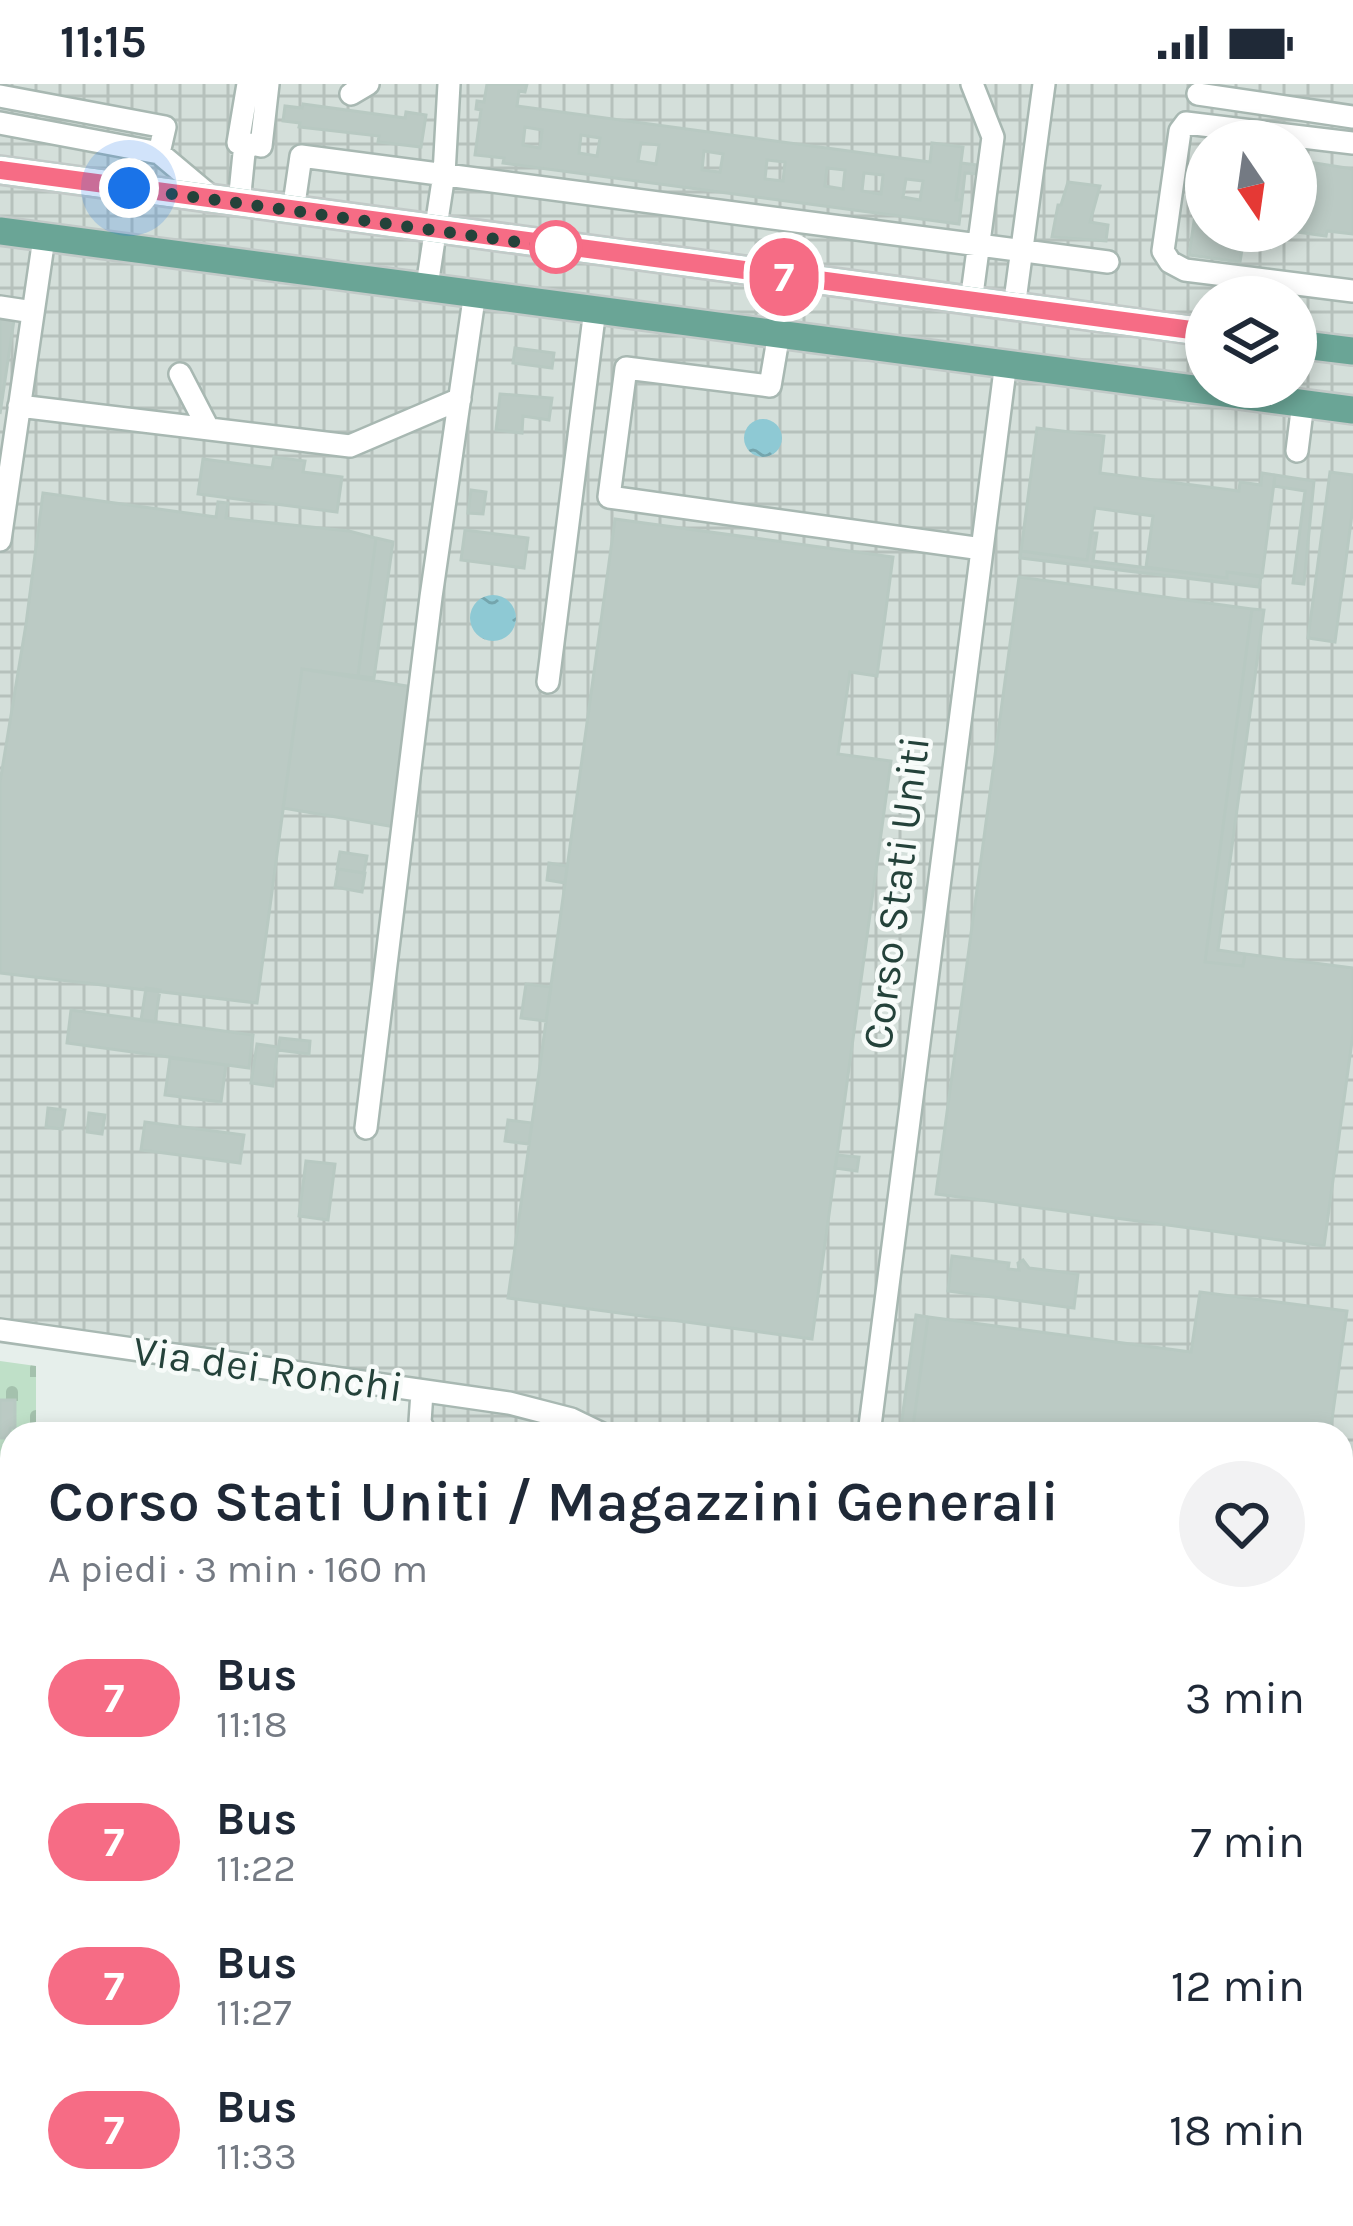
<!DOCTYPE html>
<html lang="it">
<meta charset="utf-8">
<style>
body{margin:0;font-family:Karla,sans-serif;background:#f2f2f3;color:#1f2937;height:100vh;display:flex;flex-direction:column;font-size:45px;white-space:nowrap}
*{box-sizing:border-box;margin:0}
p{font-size:39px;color:#747a83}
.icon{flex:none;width:66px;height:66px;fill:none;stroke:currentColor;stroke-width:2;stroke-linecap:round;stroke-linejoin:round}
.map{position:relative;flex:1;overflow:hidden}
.panel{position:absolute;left:0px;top:1338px;width:1353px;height:804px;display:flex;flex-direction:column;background:#fff;border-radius:36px 36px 0 0;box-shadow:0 6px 18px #0003}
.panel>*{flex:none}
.badge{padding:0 24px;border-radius:39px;font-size:42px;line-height:78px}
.needle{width:78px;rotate:167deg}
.buttons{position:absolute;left:1185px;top:36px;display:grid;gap:24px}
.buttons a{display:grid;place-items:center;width:132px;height:132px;border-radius:50%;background:#fff;box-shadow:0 6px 18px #0003;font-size:60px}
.you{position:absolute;width:60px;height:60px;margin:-30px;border:9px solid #fff;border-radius:50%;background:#1a73e8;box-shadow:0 0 0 18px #1a73e833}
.map>.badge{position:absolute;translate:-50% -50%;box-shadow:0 0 0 6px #fff}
.round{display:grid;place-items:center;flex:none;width:126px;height:126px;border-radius:63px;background:#f2f2f3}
.overview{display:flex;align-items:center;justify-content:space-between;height:204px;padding:0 48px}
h1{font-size:57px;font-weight:600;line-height:90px}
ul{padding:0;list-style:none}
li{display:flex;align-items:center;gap:36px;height:144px;padding:0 48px}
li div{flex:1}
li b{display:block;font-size:45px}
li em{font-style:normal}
li .badge{min-width:132px;font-weight:700;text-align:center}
.status{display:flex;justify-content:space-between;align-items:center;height:84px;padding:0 60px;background:#fff;direction:ltr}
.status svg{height:33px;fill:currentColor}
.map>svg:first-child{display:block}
.industrial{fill:url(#industrial-grid);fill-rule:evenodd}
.green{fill:#bfe0c8}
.cemetery{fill:url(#cemetery-stones)}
.water{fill:url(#water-ripples)}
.building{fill:#bbcac4;stroke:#b8c9c2;stroke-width:3;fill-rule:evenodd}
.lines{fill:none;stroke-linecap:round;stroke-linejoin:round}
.minor-casing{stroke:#a8b8b2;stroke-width:26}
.major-casing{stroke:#c2cac8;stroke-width:32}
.minor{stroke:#fff;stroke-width:21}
.major{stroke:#6aa596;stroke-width:27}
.line-casing{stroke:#fff;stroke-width:27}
.line{stroke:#f66c85;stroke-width:18}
.walk{stroke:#24423a;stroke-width:12;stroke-dasharray:0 21.6}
.stop-dot{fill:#fff;stroke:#f66c85;stroke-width:6}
.labels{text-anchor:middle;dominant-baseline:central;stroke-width:9;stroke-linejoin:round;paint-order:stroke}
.street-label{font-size:42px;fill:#24423a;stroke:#f7fbf9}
</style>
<div class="status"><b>11:15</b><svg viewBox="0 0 49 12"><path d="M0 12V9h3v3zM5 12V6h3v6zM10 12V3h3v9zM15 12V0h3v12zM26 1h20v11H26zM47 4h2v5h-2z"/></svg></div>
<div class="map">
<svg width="1353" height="2142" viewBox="0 0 1353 2142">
<defs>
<pattern id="industrial-grid" width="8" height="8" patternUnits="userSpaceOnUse" patternTransform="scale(3)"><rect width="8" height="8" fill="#d4dfda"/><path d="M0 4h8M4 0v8" fill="none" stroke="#b6c1bc"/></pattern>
<pattern id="cemetery-stones" width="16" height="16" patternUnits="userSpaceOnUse" patternTransform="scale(3)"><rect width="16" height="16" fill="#bfe0c8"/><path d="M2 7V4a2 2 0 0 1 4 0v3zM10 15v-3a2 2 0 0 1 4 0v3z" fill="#a4c1ad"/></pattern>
<pattern id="water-ripples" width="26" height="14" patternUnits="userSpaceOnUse" patternTransform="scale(3)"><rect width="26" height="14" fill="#8ec9d4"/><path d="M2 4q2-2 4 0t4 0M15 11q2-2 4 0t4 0" fill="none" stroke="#74a5ad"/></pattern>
</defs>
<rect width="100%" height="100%" fill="#e6efeb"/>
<path class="industrial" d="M 0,0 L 1353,0 L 1353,1930 L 1341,1923 L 1341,1350 L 429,1350 L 439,1297 L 0,1240 ZM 1206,57 L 1296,57 L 1296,147 L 1206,147 ZM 1206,213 L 1296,213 L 1296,303 L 1206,303 Z"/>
<path class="green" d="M 12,1590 L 12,1886 L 0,1887 L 0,1591 Z"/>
<path class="cemetery" d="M 0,1277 L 36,1282 L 36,1350 L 12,1350 L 12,1468 L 0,1468 Z"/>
<path class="water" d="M744 354a19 19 0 1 1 38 0a19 19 0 1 1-38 0Z
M470 534a23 23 0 1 1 46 0a23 23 0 1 1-46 0Z"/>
<path class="building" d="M 487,0 L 527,0 L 525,8 L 519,7 L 517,22 L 930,78 L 932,59 L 963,63 L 956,116 L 962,116 L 959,140 L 503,79 L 504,74 L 475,71 L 481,26 L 476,25 L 477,17 L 484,18 ZM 525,43 L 542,46 L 540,64 L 523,61 ZM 581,51 L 600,54 L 597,72 L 579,69 ZM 641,59 L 659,61 L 656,80 L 638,77 ZM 704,67 L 723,70 L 720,88 L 702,86 ZM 767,76 L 785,78 L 783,97 L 765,95 ZM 827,84 L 845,86 L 843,105 L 825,102 ZM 864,89 L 883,91 L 881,110 L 862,107 ZM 906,95 L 923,97 L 920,116 L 903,113 Z
M 303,20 L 405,34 L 406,28 L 426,31 L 421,63 L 378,58 L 379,52 L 299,43 L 300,39 L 283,37 L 285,22 L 302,24 Z
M 1205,63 L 1206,147 L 1245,147 L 1240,178 L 1189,171 Z
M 1296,76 L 1353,85 L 1353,150 L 1327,147 L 1326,152 L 1290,147 L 1296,147 Z
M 961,79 L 978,81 L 977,90 L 965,89 L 962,116 L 956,116 Z
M 1068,98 L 1100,102 L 1090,138 L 1108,141 L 1106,157 L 1052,153 L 1058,121 L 1061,121 Z
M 0,234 L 14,236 L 0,330 Z
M 515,264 L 554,269 L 552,284 L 513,279 Z
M 500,310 L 552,314 L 549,336 L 523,332 L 522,349 L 496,346 Z
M 1037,344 L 1104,352 L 1100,389 L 1239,407 L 1240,398 L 1261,401 L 1262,389 L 1275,391 L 1262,493 L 1227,488 L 1227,494 L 1146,483 L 1153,432 L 1095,424 L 1087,476 L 1021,467 Z
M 274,373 L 305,377 L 303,388 L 342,393 L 337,428 L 198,410 L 203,375 L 272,384 Z
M 1330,388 L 1353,391 L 1353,423 L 1335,558 L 1308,554 Z
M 1275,391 L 1314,397 L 1304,500 L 1293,499 L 1305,407 L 1274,402 Z
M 471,406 L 486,408 L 483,430 L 468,429 Z
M 43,409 L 216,433 L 218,418 L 228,419 L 226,434 L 349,447 L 376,454 L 358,592 L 302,585 L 257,919 L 0,889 L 0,698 L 26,540 Z
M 615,435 L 893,473 L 877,592 L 850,588 L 838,670 L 891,677 L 812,1255 L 508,1214 Z
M 465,446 L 528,454 L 524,484 L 461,476 Z
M 1091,449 L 1097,449 L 1093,477 L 1227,494 L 1227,488 L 1261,492 L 1259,503 L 1020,474 L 1021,467 L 1087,476 Z
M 376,454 L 393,458 L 374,594 L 358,592 Z
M 1019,493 L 1252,525 L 1205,878 L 1243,882 L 1245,870 L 1353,884 L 1353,950 L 1324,1162 L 936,1110 Z
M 1252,525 L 1264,526 L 1218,866 L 1245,870 L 1243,882 L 1205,878 Z
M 302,585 L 413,603 L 395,743 L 283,724 Z
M 340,768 L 367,772 L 364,789 L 337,785 Z
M 549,779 L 567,782 L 565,799 L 547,796 Z
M 338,785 L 365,789 L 362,808 L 335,803 Z
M 526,900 L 551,903 L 546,937 L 521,934 Z
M 146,904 L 160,906 L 155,938 L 141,936 Z
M 71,926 L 253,951 L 249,984 L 67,959 Z
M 280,954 L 310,957 L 309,970 L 278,966 Z
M 257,960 L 278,963 L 273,1002 L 251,999 Z
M 170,974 L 226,981 L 221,1018 L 165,1011 Z
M 48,1024 L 65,1026 L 62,1045 L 46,1043 Z
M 89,1029 L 105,1031 L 102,1050 L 87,1048 Z
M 508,1036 L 532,1039 L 529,1060 L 505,1057 Z
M 145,1038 L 244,1051 L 240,1079 L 141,1066 Z
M 837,1071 L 859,1073 L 857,1087 L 835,1084 Z
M 306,1077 L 335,1080 L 328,1136 L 299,1132 Z
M 952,1172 L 1009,1179 L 1008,1185 L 1019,1186 L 1018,1179 L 1023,1176 L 1029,1184 L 1078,1190 L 1074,1224 L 948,1207 Z
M 1200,1208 L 1347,1227 L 1330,1350 L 912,1350 L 928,1233 L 1191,1268 Z
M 916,1231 L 928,1233 L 912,1350 L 900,1350 Z
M 0,1316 L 15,1316 L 15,1344 L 10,1344 L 10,1354 L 0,1354 Z
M 1341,1641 L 1353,1642 L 1353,1688 L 1341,1687 Z
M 1341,1693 L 1353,1694 L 1353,1804 L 1341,1802 Z
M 11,1853 L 12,1886 L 0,1888 L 0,1855 Z
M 12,1886 L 12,1983 L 9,1983 L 0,1929 L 0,1888 Z
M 1341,2122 L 1353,2123 L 1351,2142 L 1332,2142 L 1333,2130 L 1341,2130 Z
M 551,2130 L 575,2130 L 574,2139 L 579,2142 L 554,2142 Z
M 709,2130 L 740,2130 L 740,2142 L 710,2142 Z
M 824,2130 L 825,2142 L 788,2142 L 788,2131 Z
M 863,2130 L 899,2130 L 900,2142 L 863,2142 Z
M 1313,2130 L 1333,2130 L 1332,2142 L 1312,2142 Z
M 611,2131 L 611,2142 L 589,2142 L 589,2132 Z"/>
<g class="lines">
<g class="minor-casing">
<path id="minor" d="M 351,10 L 368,0
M 1198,10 L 1353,33
M 0,12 L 165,43 L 159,69
M 0,39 L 159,69 L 215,116
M 245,59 L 238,59 L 248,0
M 1353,59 L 1186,39 L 1180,47 L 1163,167 L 1170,178 L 1185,186 L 1353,207
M 239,119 L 245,59 L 261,62 L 268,0
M 293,127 L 301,72 L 1108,178
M 427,202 L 444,90 L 449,0
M 971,218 L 993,53 L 972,0
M 0,223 L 33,228
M 1014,224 L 1044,0
M 779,249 L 770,302 L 626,284 L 609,413 L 982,465
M 180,290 L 208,344
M 19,322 L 350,362 L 460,315
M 1297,367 L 1303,319
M 0,456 L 44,154
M 548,598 L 595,225
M 366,1044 L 431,513 L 475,208
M 0,1246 L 509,1319 L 571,1335 L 602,1350
M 422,1308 L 420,1338 L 426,1350
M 869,1350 L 1006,278
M 1341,1934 L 1353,1943
M 0,2009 L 12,2009
M 1341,2060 L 1353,2061
M 0,2107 L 5,2142
M 528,2130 L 528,2142
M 761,2130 L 761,2142
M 913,2130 L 914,2142
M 179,2136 L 179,2142
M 1014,2142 L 1014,2130"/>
</g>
<g class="major-casing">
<path id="major" d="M 0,86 L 1206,248
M 0,147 L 1353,326
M 1296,260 L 1353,267"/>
</g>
<use href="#minor" class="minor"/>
<use href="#major" class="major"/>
</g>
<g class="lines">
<g class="line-casing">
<path id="line" d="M 0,86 L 1206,248"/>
</g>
<use href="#line" class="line"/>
<path class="walk" d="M 129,104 L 569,165 L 556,163"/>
</g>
<circle class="stop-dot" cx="556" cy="163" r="24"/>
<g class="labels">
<g class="street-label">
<text transform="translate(896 809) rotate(-83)">Corso Stati Uniti</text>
<text transform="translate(268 1285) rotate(8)">Via dei Ronchi</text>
</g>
</g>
</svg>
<div class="buttons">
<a><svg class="needle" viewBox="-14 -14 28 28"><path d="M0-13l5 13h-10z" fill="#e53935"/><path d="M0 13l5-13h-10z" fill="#747a83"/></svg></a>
<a><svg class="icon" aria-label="layers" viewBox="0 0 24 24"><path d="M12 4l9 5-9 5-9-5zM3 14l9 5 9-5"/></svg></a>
</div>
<div class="you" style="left:129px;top:104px"></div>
<b class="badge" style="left:784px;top:193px;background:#f66c85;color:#fff">7</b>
<section class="panel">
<div class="overview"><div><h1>Corso Stati Uniti / Magazzini Generali</h1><p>A piedi · 3 min · 160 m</p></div><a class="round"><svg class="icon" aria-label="heart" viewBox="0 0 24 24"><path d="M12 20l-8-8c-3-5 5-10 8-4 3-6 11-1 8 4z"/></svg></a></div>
<ul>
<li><span class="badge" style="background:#f66c85;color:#fff">7</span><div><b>Bus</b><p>11:18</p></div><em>3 min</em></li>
<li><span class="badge" style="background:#f66c85;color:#fff">7</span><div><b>Bus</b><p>11:22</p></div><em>7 min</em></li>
<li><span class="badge" style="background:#f66c85;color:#fff">7</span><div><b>Bus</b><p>11:27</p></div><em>12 min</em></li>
<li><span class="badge" style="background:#f66c85;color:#fff">7</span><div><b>Bus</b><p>11:33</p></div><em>18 min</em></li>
</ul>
</section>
</div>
